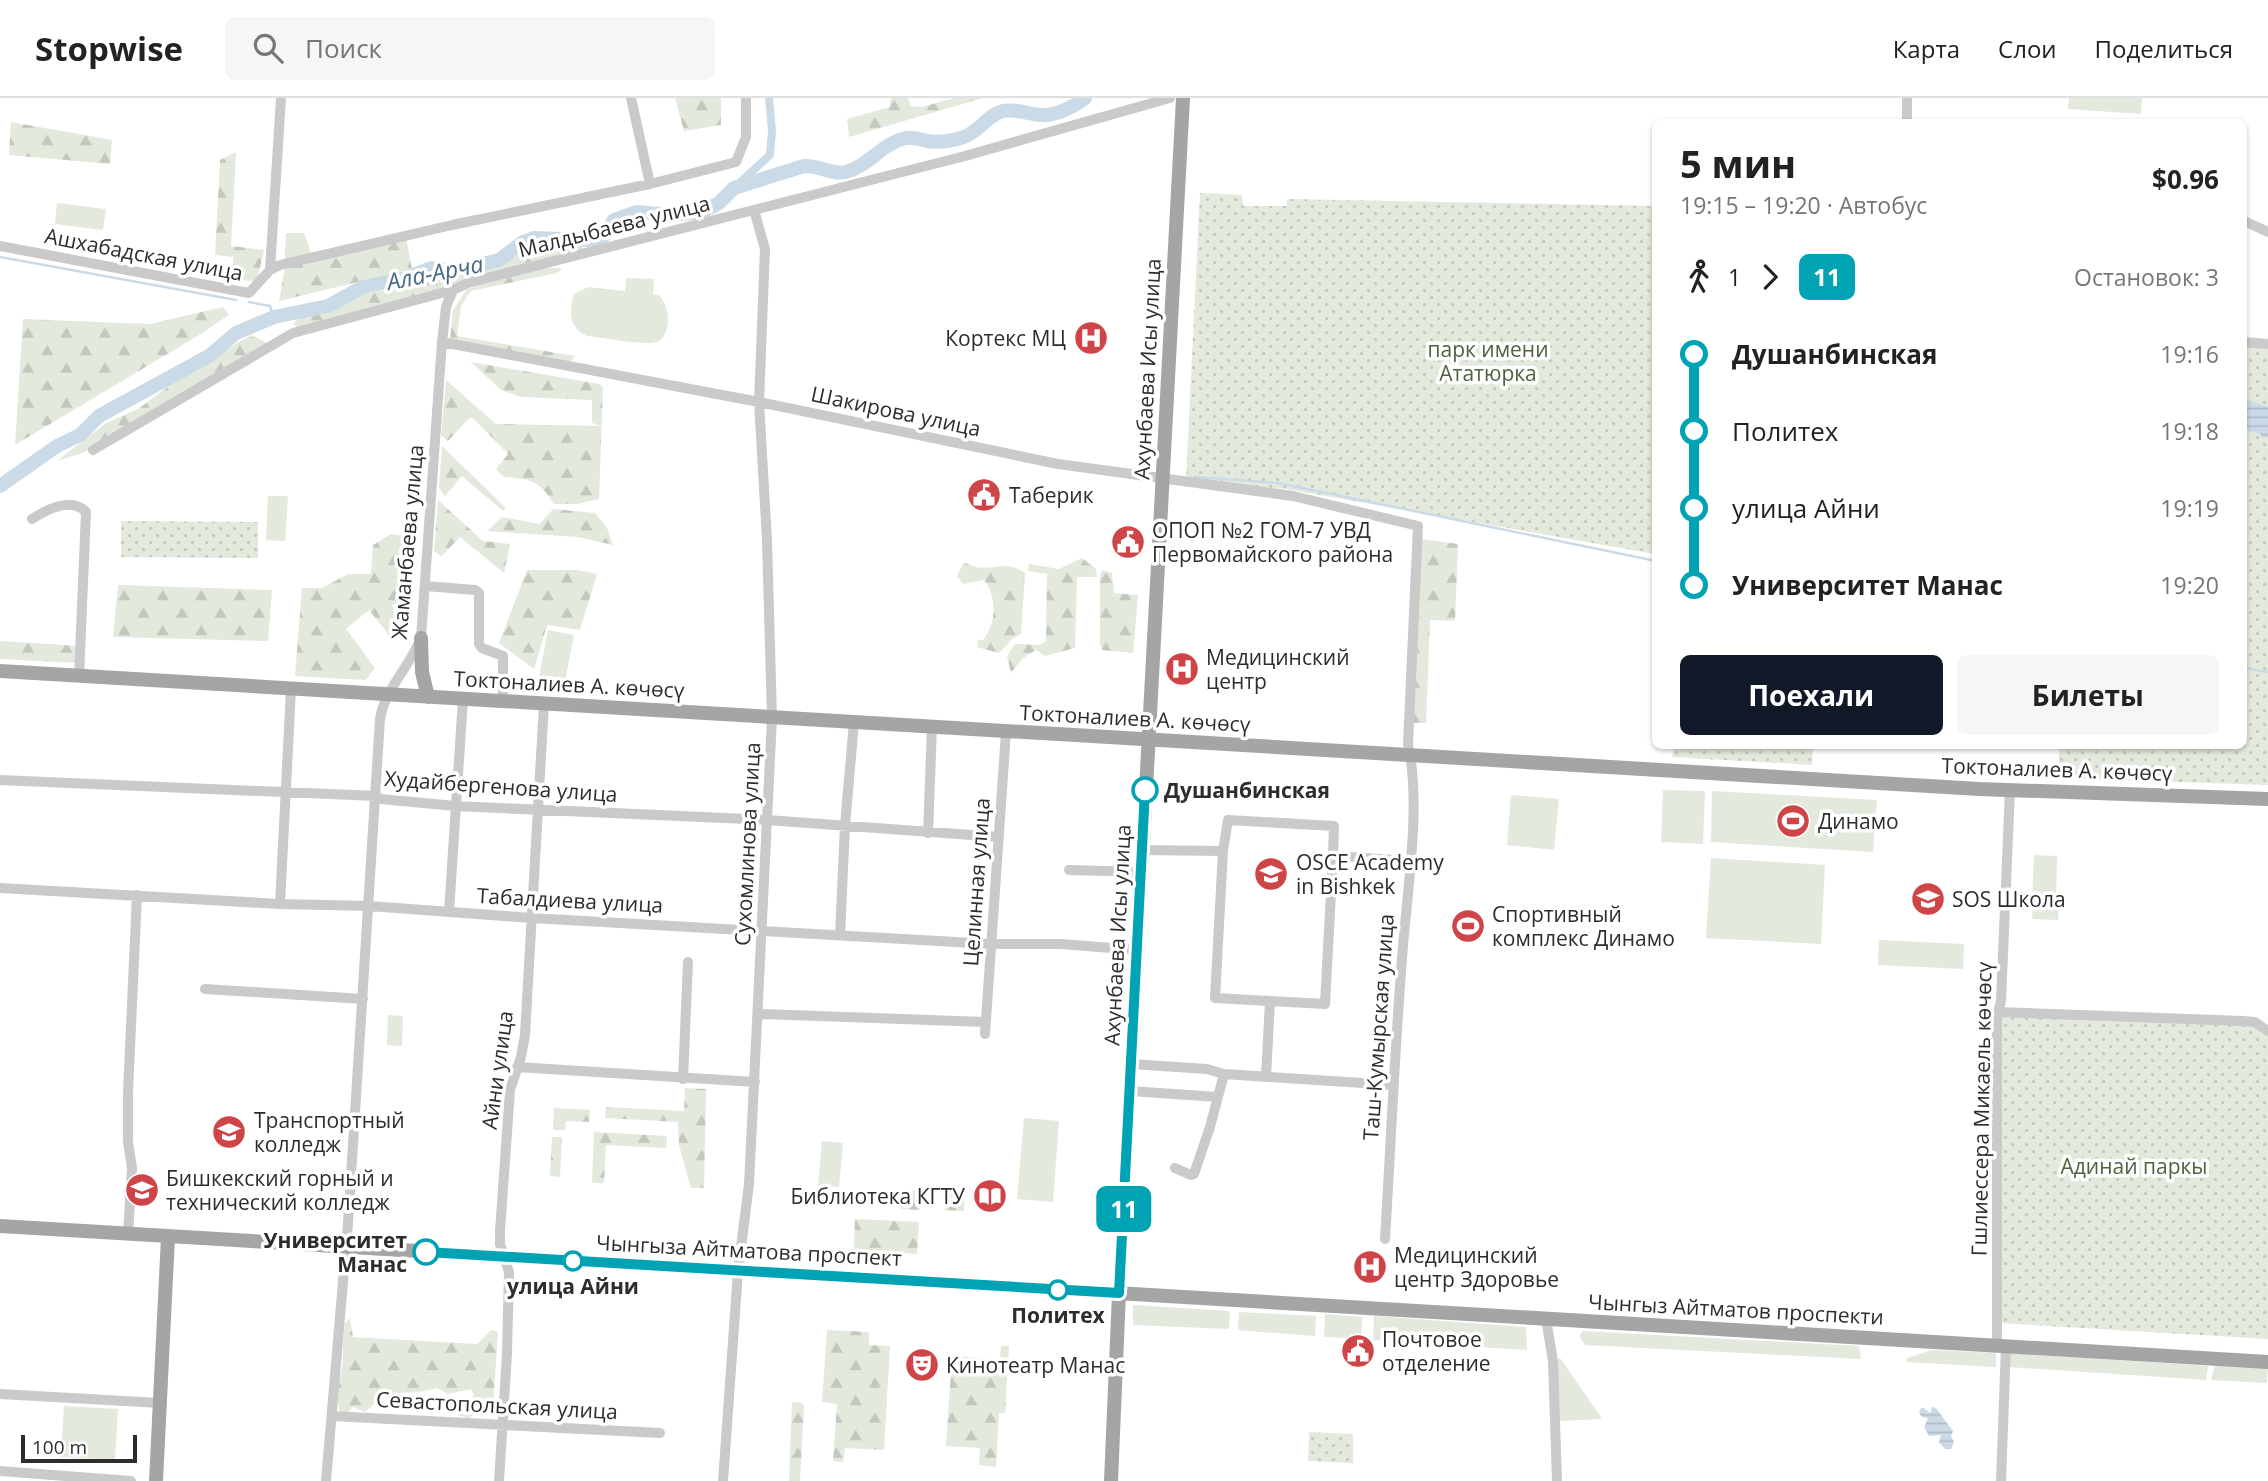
<!DOCTYPE html>
<html lang="ru">
<meta charset="utf-8">
<style>
body{margin:0;font-family:"Open Sans",sans-serif;background:#f6f6f6;color:#222;height:100vh;display:flex;flex-direction:column;font-size:26px;white-space:nowrap}
*{box-sizing:border-box;margin:0}
p{font-size:23px;color:#767676}
.icon{flex:none;width:38px;height:38px;fill:none;stroke:currentColor;stroke-width:2;stroke-linecap:round;stroke-linejoin:round}
.map{position:relative;flex:1;overflow:hidden}
.details{position:absolute;left:1652px;top:21px;width:595px;height:630px;display:flex;flex-direction:column;background:#fff;border-radius:10px;box-shadow:0 2px 5px #0004}
.details>*{flex:none}
.badge{padding:0 14px;border-radius:10px;font-size:24px;line-height:46px}
.scale{position:absolute;left:21px;bottom:18px;width:116px;box-sizing:border-box;padding-left:7px;border:4px solid #2d2d2d;border-top:0;font-size:19px;line-height:24px;white-space:nowrap;color:#2d2d2d;-webkit-text-stroke:5px #fff;paint-order:stroke}
.map>.badge{position:absolute;translate:-50% -50%;box-shadow:0 0 0 4px #fff}
.legs{display:flex;align-items:center;gap:10px;height:77px;padding:0 28px;font-size:23px}
.legs p{margin-inline-start:auto}
.headline{display:flex;align-items:center;justify-content:space-between;height:119px;padding:0 28px}
h1{font-size:38px;font-weight:700;line-height:52px}
.primary-button{display:flex;gap:14px;margin-top:auto;padding:14px 28px}
.primary-button a{flex:1;height:80px;border-radius:10px;background:#111827;color:#fff;font-size:28px;font-weight:700;line-height:80px;text-align:center}
.primary-button a+a{background:#f6f6f6;color:#222}
ul{padding:0 28px;list-style:none}
li{display:flex;align-items:center;gap:24px;height:77px;font-size:26px}
li i{display:grid;place-items:center;width:10px;height:100%;margin:0 9px;background:currentColor}
li i::after{content:'';width:18px;height:18px;margin:-9px;border:5px solid;border-radius:50%;background:#fff}
li p{margin-inline-start:auto}
li:first-child i{background:linear-gradient(#0000 50%,currentColor 0)}
li:last-child i{background:linear-gradient(currentColor 50%,#0000 0)}
header{display:flex;align-items:center;gap:42px;box-sizing:border-box;height:98px;padding:0 35px;background:#fff;border-bottom:2px solid #e0e0e0}
header strong{font-size:33px}
nav{display:flex;gap:38px;margin-inline-start:auto;font-size:24px}
.search{width:490px;height:63px;background:#f6f6f6;display:flex;align-items:center;gap:18px;box-sizing:border-box;padding:0 24px;border-radius:10px;color:#767676;font-size:26px}
.map>svg:first-child{display:block}
.grass{fill:#e3e9dd}
.forest{fill:url(#forest-firs)}
.park{fill:url(#park-dots)}
.water{fill:url(#water-rules)}
.lines{fill:none;stroke-linecap:round;stroke-linejoin:round}
.stream{stroke:#cbdae7;stroke-width:2.5}
.canal{stroke:#cbdae7;stroke-width:8}
.river{stroke:#cbdae7;stroke-width:14}
.minor{stroke:#cacaca;stroke-width:10}
.major{stroke:#a5a5a5;stroke-width:14}
.line-1-casing{stroke:#fff;stroke-width:16}
.line-1{stroke:#00a3b4;stroke-width:10}
.stop-1-dot{fill:#fff;stroke:#00a3b4;stroke-width:3.5}
.labels{text-anchor:middle;dominant-baseline:central;stroke-width:7;stroke-linejoin:round;paint-order:stroke}
.street-label{font-size:21px;fill:#2d2d2d;stroke:#fff}
.poi-label{font-size:21px;fill:#2d2d2d;stroke:#fff;text-anchor:start}
.park-label{font-size:21px;fill:#4f6340;stroke:#fff}
.stop-label{font-size:21px;font-weight:bold;fill:#2d2d2d;stroke:#fff}
.water-label{font-size:23px;font-style:italic;fill:#466985;stroke:#fff}
</style>
<header>
<strong>Stopwise</strong>
<div class="search"><svg class="icon" aria-label="search" viewBox="0 0 24 24"><circle cx="10" cy="10" r="6"/><path d="M15 15l6 6"/></svg>Поиск</div>
<nav><a>Карта</a><a>Слои</a><a>Поделиться</a></nav>
</header>
<div class="map">
<svg width="2268" height="1383" viewBox="0 0 2268 1383">
<defs>
<pattern id="forest-firs" width="22" height="20" patternUnits="userSpaceOnUse" patternTransform="scale(1.75)"><rect width="22" height="20" fill="#e3e9dd"/><path d="M5 1l3.5 6h-7zM16 11l3.5 6h-7z" fill="#c3c8be"/></pattern>
<pattern id="park-dots" width="8" height="8" patternUnits="userSpaceOnUse" patternTransform="scale(1.75)"><rect width="8" height="8" fill="#e3e9dd"/><path d="M2 2h.1M6 6h.1" fill="none" stroke="#c3c8be" stroke-width="1.8" stroke-linecap="round"/></pattern>
<pattern id="water-rules" width="6" height="5" patternUnits="userSpaceOnUse" patternTransform="scale(1.75)"><rect width="6" height="5" fill="#cbdae7"/><path d="M0 2.5h6" fill="none" stroke="#afbbc6"/></pattern>
</defs>
<rect width="100%" height="100%" fill="#fff"/>
<path class="grass" d="M 2069,0 L 2142,0 L 2141,16 L 2068,11 Z
M 57,105 L 106,111 L 103,132 L 55,126 Z
M 626,180 L 654,181 L 653,196 L 660,198 C 666,206 668,213 668,223 C 668,230 665,239 659,243 C 647,249 602,239 587,238 C 568,230 569,213 574,196 L 588,189 L 625,193 Z
M 268,398 L 288,398 L 285,443 L 266,442 Z
M 548,532 L 574,537 L 564,589 L 538,584 Z
M 1663,692 L 1705,693 L 1703,746 L 1661,744 Z
M 1712,693 L 1877,702 L 1873,754 L 1711,744 Z
M 1511,697 L 1559,701 L 1554,752 L 1507,747 Z
M 2034,757 L 2057,758 L 2056,804 L 2032,804 Z
M 1711,760 L 1825,767 L 1821,846 L 1706,840 Z
M 2033,806 L 2059,807 L 2058,822 L 2032,821 Z
M 1879,842 L 1964,846 L 1963,871 L 1878,867 Z
M 388,917 L 403,918 L 402,948 L 387,947 Z
M 1024,1020 L 1059,1023 L 1053,1104 L 1017,1101 Z
M 822,1043 L 843,1045 L 839,1089 L 818,1087 Z
M 1133,1207 L 1230,1213 L 1229,1231 L 1133,1227 Z
M 1239,1214 L 1316,1218 L 1315,1238 L 1238,1232 Z
M 1325,1216 L 1362,1219 L 1361,1241 L 1324,1239 Z
M 1374,1218 L 1526,1229 L 1527,1252 L 1373,1242 Z
M 1583,1233 L 1859,1248 L 1861,1261 L 1585,1247 L 1581,1242 L 1580,1237 Z
M 1932,1252 L 1996,1255 L 1996,1269 L 1907,1264 L 1907,1260 Z
M 2011,1255 L 2208,1268 L 2206,1282 L 2009,1269 Z
M 1556,1261 L 1561,1261 L 1602,1321 L 1558,1323 Z
M 2215,1266 L 2268,1269 L 2267,1285 L 2211,1282 Z
M 64,1308 L 118,1311 L 115,1362 L 61,1359 Z"/>
<path class="forest" d="M 675,0 L 721,0 L 721,27 L 684,33 Z
M 893,0 L 908,0 L 911,8 L 922,9 L 954,0 L 983,0 L 849,39 L 847,21 L 890,9 L 890,2 Z
M 11,24 L 112,42 L 110,66 L 9,57 Z
M 236,54 L 231,148 L 264,152 L 257,183 L 233,182 L 233,159 L 215,157 L 220,62 Z
M 405,134 L 412,171 L 279,203 L 284,175 L 286,135 L 304,135 L 311,155 Z
M 581,147 L 582,151 L 303,233 L 293,226 L 300,218 L 326,213 L 357,197 L 436,183 L 526,155 Z
M 543,170 L 562,170 L 557,175 L 471,193 L 461,208 L 457,238 L 575,258 L 570,264 L 450,242 L 453,212 L 467,191 Z
M 223,209 L 229,217 L 199,237 L 15,347 L 23,221 L 150,226 Z
M 251,237 L 269,246 L 82,355 L 57,363 L 106,325 L 138,311 L 184,277 Z
M 471,264 L 599,286 L 603,289 L 599,401 L 577,406 L 554,406 C 539,382 530,381 504,379 L 496,371 L 508,356 L 471,318 L 448,343 L 441,337 L 446,282 L 496,326 L 602,328 L 592,325 L 592,302 L 521,299 L 501,292 Z
M 442,348 L 506,410 L 503,413 L 462,378 L 445,398 L 439,390 Z
M 438,402 L 483,443 L 510,446 L 504,475 L 460,439 L 442,458 L 434,453 Z
M 553,411 L 595,415 L 607,430 L 613,447 L 578,439 L 487,433 L 502,419 L 540,426 Z
M 391,436 L 414,439 L 412,499 L 392,507 L 401,537 L 393,542 L 369,512 L 346,531 L 375,570 L 366,582 L 295,578 L 302,490 L 322,490 L 348,476 L 371,476 L 373,447 Z
M 1422,441 L 1458,446 L 1455,523 L 1430,522 L 1426,625 L 1412,625 Z
M 1082,460 L 1096,471 L 1097,479 L 1077,479 L 1075,550 L 1045,558 L 1036,552 L 1022,561 L 1011,575 L 1007,558 L 1015,546 L 1040,547 L 1046,543 L 1047,476 L 1028,473 L 1029,466 L 1059,471 Z
M 964,464 C 989,479 1001,458 1025,475 L 1021,536 L 1012,541 L 999,555 L 977,549 L 978,542 L 983,542 C 997,524 997,499 984,482 L 963,486 L 957,478 Z
M 527,472 L 578,472 L 597,476 L 580,532 L 547,527 L 534,571 L 499,545 Z
M 1103,472 L 1112,475 L 1114,495 L 1138,497 L 1133,555 L 1102,552 L 1100,545 L 1100,476 Z
M 118,487 L 272,492 L 268,543 L 113,539 Z
M 0,543 L 80,548 L 79,565 L 0,561 Z
M 685,990 L 706,991 L 704,1090 L 691,1090 L 679,1047 L 678,1024 L 605,1020 L 606,1009 L 684,1013 Z
M 554,1010 L 590,1012 L 589,1024 L 566,1023 L 565,1032 L 553,1032 Z
M 594,1034 L 667,1038 L 666,1050 L 606,1047 L 604,1085 L 592,1085 Z
M 552,1039 L 562,1039 L 560,1079 L 550,1078 Z
M 901,1092 L 921,1093 L 921,1098 L 917,1103 L 920,1112 L 901,1111 Z
M 948,1093 L 965,1094 L 964,1113 L 944,1112 L 949,1105 L 944,1097 Z
M 855,1121 L 919,1124 L 917,1156 L 854,1153 Z
M 350,1220 L 353,1239 L 477,1246 L 491,1232 L 498,1234 L 493,1308 L 480,1309 L 469,1321 L 458,1317 L 458,1310 L 469,1307 L 474,1297 L 471,1291 L 448,1296 L 436,1290 C 420,1296 402,1294 384,1296 L 380,1304 L 374,1306 L 365,1314 L 353,1309 L 343,1319 C 331,1302 343,1277 343,1258 C 343,1247 343,1237 345,1225 Z
M 827,1232 L 869,1234 L 869,1247 L 890,1248 L 884,1352 L 845,1350 L 843,1364 L 833,1363 L 837,1306 L 822,1304 Z
M 1001,1248 L 1009,1248 L 1005,1315 L 999,1315 L 996,1369 L 979,1367 L 980,1350 L 946,1348 L 952,1258 L 1000,1261 Z
M 792,1304 L 802,1305 L 804,1308 L 800,1383 L 789,1383 Z"/>
<path class="park" d="M 1200,95 L 1242,97 L 1243,108 L 1287,108 L 1287,101 L 1655,108 L 1655,456 L 1286,391 L 1186,383 Z
M 2244,249 L 2268,249 L 2268,687 L 2059,680 L 2059,648 L 2244,648 Z
M 121,423 L 258,424 L 258,460 L 121,459 Z
M 1674,648 L 1813,648 L 1812,667 L 1672,659 Z
M 2001,918 L 2252,926 L 2268,936 L 2268,1241 L 2000,1225 Z
M 1309,1334 L 1353,1336 L 1353,1365 L 1308,1363 Z"/>
<path class="water" d="M 2247,302 L 2268,309 L 2268,339 L 2263,339 L 2259,335 L 2250,334 L 2244,330 L 2244,303 Z
M 1932,1309 L 1936,1310 L 1953,1333 L 1951,1338 L 1954,1344 L 1951,1351 L 1945,1351 L 1939,1344 L 1941,1337 L 1929,1338 L 1924,1329 L 1928,1320 L 1922,1319 L 1919,1315 L 1921,1310 L 1924,1310 L 1930,1315 Z"/>
<g class="lines">
<path class="stream" d="M 0,159 L 236,202
M 249,204 L 270,208 L 274,219
M 1195,379 L 1278,385 L 1656,463
M 2244,570 L 2268,574"/>
<path class="canal" d="M 734,90 L 770,57 L 772,33 L 769,0"/>
<path class="river" d="M 0,388 L 57,348 L 80,337 L 99,318 L 209,258 L 236,235 L 274,219 L 328,208 L 363,189 L 406,180 L 431,170 L 445,172 L 466,170 L 499,162 L 523,144 L 534,140 L 587,142 L 603,139 L 614,122 L 636,114 L 672,117 L 702,114 L 719,105 L 734,90 L 804,68 C 819,67 831,77 846,74 C 869,68 882,45 906,40 C 913,39 920,41 927,43 C 941,45 951,43 964,39 C 980,33 987,17 1003,13 C 1018,10 1031,18 1046,17 C 1059,16 1074,8 1085,0"/>
<path class="minor" d="M 631,0 L 650,86
M 1907,24 L 1907,0
M 2244,123 L 2268,134
M 0,148 L 249,195 L 270,172 L 280,167 L 452,127 L 650,86 L 736,64 L 746,39 L 746,0
M 270,172 L 281,0
M 442,244 L 759,304 L 1058,366 L 1293,398 L 1418,428 L 1408,646 C 1421,705 1408,787 1403,848 C 1395,945 1391,1043 1385,1141
M 2244,244 L 2268,246
M 93,352 L 293,235 L 453,192 L 468,185 L 965,58 L 1170,0
M 32,421 C 46,412 71,398 86,414 L 79,579
M 425,488 L 475,492 L 479,495 L 479,546 L 482,550 L 503,558 L 503,603
M 0,682 L 376,698 L 381,701 L 455,708 L 767,722 L 999,739
M 928,735 L 932,629
M 1142,752 L 1223,753
M 1069,772 L 1141,774
M 0,790 L 280,806 L 369,808 L 532,820 L 991,846 L 1061,846 L 1137,852
M 280,806 L 291,591
M 449,814 L 463,601
M 840,837 L 845,727 L 854,624
M 205,891 L 363,901
M 1270,903 L 1215,900 L 1223,753 L 1228,722 L 1334,728 L 1333,758 L 1410,763
M 1999,914 L 2243,923 L 2255,924 L 2268,933
M 759,916 L 985,924
M 985,936 L 1006,634
M 1131,966 L 1207,971 L 1224,976 L 1393,987
M 517,969 L 755,984
M 1266,979 L 1270,903 L 1325,906 L 1333,758
M 683,981 L 688,864
M 1130,993 L 1218,999
M 1175,1070 L 1191,1077 L 1194,1076 L 1210,1029 L 1224,976
M 128,1136 L 132,1070 L 128,1044 L 128,994 L 137,797
M 1546,1221 L 1553,1263 L 1557,1383
M 1997,1248 L 1997,919 L 2001,903 L 2010,692
M 0,1296 L 160,1305
M 332,1318 L 660,1335
M 0,1373 L 131,1383
M 326,1383 L 348,1125 L 380,621 C 385,590 410,569 421,540 L 442,244 L 446,209 L 453,192
M 499,1383 L 507,1255 L 509,1174 L 500,1146 L 500,1133 L 510,992 L 521,959 L 525,937 L 544,606
M 723,1383 L 738,1173 L 749,1086 L 772,620 L 767,442 L 759,304 L 765,151 L 754,112
M 2001,1383 L 2006,1248"/>
<path class="major" d="M 421,540 L 422,574 L 428,599
M 0,573 L 1979,691 L 2268,701
M 0,1128 L 2268,1264
M 156,1383 L 168,1139
M 1111,1383 L 1119,1195 L 1183,0"/>
</g>
<g class="lines">
<g class="line-1-casing">
<path id="line-1" d="M 426,1154 L 1119,1195 L 1145,692"/>
</g>
<use href="#line-1" class="line-1"/>
</g>
<defs>
<g id="hospital-disc" transform="scale(1.75)"><circle r="9.5" fill="#cf4547" stroke="#fff"/><path d="M-5-5h3v3.5h4V-5h3V5h-3V1.5h-4V5h-3Z" fill="#fff"/></g>
<g id="civic-disc" transform="scale(1.75)"><circle r="9.5" fill="#cf4547" stroke="#fff"/><path d="M-.6-6.5H3V-4.5H.6V-3L4-1V1h2V6H-6V1h2V-1L-.6-3ZM-1.2 2.5V6h2.4V2.5Z" fill="#fff"/></g>
<g id="stadium-disc" transform="scale(1.75)"><circle r="9.5" fill="#cf4547" stroke="#fff"/><path d="M0-5a6.5 5 0 1 0 0 10a6.5 5 0 1 0 0-10ZM-3.5-1.8h7v3.6h-7Z" fill="#fff"/></g>
<g id="university-disc" transform="scale(1.75)"><circle r="9.5" fill="#cf4547" stroke="#fff"/><path d="M0-5L7-2L0 1L-7-2ZM-4 1L0 2.5L4 1V4Q0 6-4 4Z" fill="#fff"/></g>
<g id="library-disc" transform="scale(1.75)"><circle r="9.5" fill="#cf4547" stroke="#fff"/><path d="M-6-4Q-3-5.5-.7-3.5V5Q-3 3-6 4ZM6-4Q3-5.5 .7-3.5V5Q3 3 6 4Z" fill="#fff"/></g>
<g id="theatre-disc" transform="scale(1.75)"><circle r="9.5" fill="#cf4547" stroke="#fff"/><path d="M-5-5.5Q0-4 5-5.5V0Q5 5 0 6Q-5 5-5 0ZM-3.3-2.5H-1v1.5H-3.3ZM1-2.5H3.3v1.5H1ZM-2.8 1Q0 5.5 2.8 1Z" fill="#fff"/></g>
</defs>
<g fill-rule="evenodd">
<use href="#hospital-disc" x="1091" y="240"/>
<use href="#civic-disc" x="984" y="397"/>
<use href="#civic-disc" x="1128" y="444"/>
<use href="#hospital-disc" x="1182" y="571"/>
<use href="#stadium-disc" x="1793" y="723"/>
<use href="#university-disc" x="1271" y="776"/>
<use href="#university-disc" x="1928" y="801"/>
<use href="#stadium-disc" x="1468" y="828"/>
<use href="#university-disc" x="229" y="1034"/>
<use href="#university-disc" x="142" y="1092"/>
<use href="#library-disc" x="990" y="1098"/>
<use href="#hospital-disc" x="1370" y="1169"/>
<use href="#civic-disc" x="1358" y="1253"/>
<use href="#theatre-disc" x="922" y="1267"/>
</g>
<g class="stop-1-dot">
<circle cx="1145" cy="692" r="12"/>
<circle cx="426" cy="1154" r="12"/>
<circle cx="573" cy="1163" r="9"/>
<circle cx="1058" cy="1192" r="9"/>
</g>
<g class="labels">
<g class="street-label">
<text transform="translate(614 128) rotate(-14)">Малдыбаева улица</text>
<text transform="translate(144 156) rotate(11)">Ашхабадская улица</text>
<text transform="translate(1147 271) rotate(-87)">Ахунбаева Исы улица</text>
<text transform="translate(896 313) rotate(12)">Шакирова улица</text>
<text transform="translate(407 444) rotate(-85)">Жаманбаева улица</text>
<text transform="translate(569 586) rotate(3)">Токтоналиев А. көчөсү</text>
<text transform="translate(1135 620) rotate(3)">Токтоналиев А. көчөсү</text>
<text transform="translate(2057 671) rotate(2)">Токтоналиев А. көчөсү</text>
<text transform="translate(501 688) rotate(4)">Худайбергенова улица</text>
<text transform="translate(747 746) rotate(-87)">Сухомлинова улица</text>
<text transform="translate(976 784) rotate(-86)">Целинная улица</text>
<text transform="translate(570 802) rotate(3)">Табалдиева улица</text>
<text transform="translate(1117 837) rotate(-87)">Ахунбаева Исы улица</text>
<text transform="translate(1378 929) rotate(-86)">Таш-Кумырская улица</text>
<text transform="translate(497 972) rotate(-82)">Айни улица</text>
<text transform="translate(1981 1011) rotate(-89)">Гшлиессера Микаель көчөсү</text>
<text transform="translate(749 1152) rotate(3)">Чынгыза Айтматова проспект</text>
<text transform="translate(1736 1211) rotate(3)">Чынгыз Айтматов проспекти</text>
<text transform="translate(497 1307) rotate(3)">Севастопольская улица</text>
</g>
<g class="poi-label">
<text x="1066" y="240" text-anchor="end">Кортекс МЦ</text>
<text x="1009" y="397">Таберик</text>
<text x="1152" y="432">ОПОП №2 ГОМ-7 УВД<tspan x="1152" dy="24">Первомайского района</tspan></text>
<text x="1206" y="559">Медицинский<tspan x="1206" dy="24">центр</tspan></text>
<text x="1818" y="723">Динамо</text>
<text x="1296" y="764">OSCE Academy<tspan x="1296" dy="24">in Bishkek</tspan></text>
<text x="1952" y="801">SOS Школа</text>
<text x="1492" y="816">Спортивный<tspan x="1492" dy="24">комплекс Динамо</tspan></text>
<text x="254" y="1022">Транспортный<tspan x="254" dy="24">колледж</tspan></text>
<text x="166" y="1080">Бишкекский горный и<tspan x="166" dy="24">технический колледж</tspan></text>
<text x="965" y="1098" text-anchor="end">Библиотека КГТУ</text>
<text x="1394" y="1157">Медицинский<tspan x="1394" dy="24">центр Здоровье</tspan></text>
<text x="1382" y="1241">Почтовое<tspan x="1382" dy="24">отделение</tspan></text>
<text x="946" y="1267">Кинотеатр Манас</text>
</g>
<g class="park-label">
<text x="1488" y="251">парк имени<tspan x="1488" dy="24">Ататюрка</tspan></text>
<text x="2134" y="1068">Адинай паркы</text>
</g>
<g class="stop-label">
<text x="1164" y="692" text-anchor="start">Душанбинская</text>
<text x="407" y="1142" text-anchor="end">Университет<tspan x="407" dy="24">Манас</tspan></text>
<text x="573" y="1188">улица Айни</text>
<text x="1058" y="1217">Политех</text>
</g>
<g class="water-label">
<text transform="translate(435 174) rotate(-11)">Ала-Арча</text>
</g>
</g>
</svg>
<div class="scale">100 m</div>
<b class="badge" style="left:1124px;top:1111px;background:#00a3b4;color:#fff">11</b>
<section class="details">
<div class="headline"><div><h1>5 мин</h1><p>19:15 – 19:20 · Автобус</p></div><b>$0.96</b></div>
<div class="legs"><svg class="icon" aria-label="walk" viewBox="0 0 24 24"><circle cx="13" cy="4" r="2"/><path d="M13 8l-2 6 4 7M11 14l-3 7M7 12l3-4h3l4 4"/></svg>1<svg class="icon" aria-label="forward" viewBox="0 0 24 24"><path d="M9 5l7 7-7 7"/></svg><b class="badge" style="background:#00a3b4;color:#fff">11</b><p>Остановок: 3</p></div>
<ul>
<li><i style="color:#00a3b4"></i><b>Душанбинская</b><p>19:16</p></li>
<li><i style="color:#00a3b4"></i><span>Политех</span><p>19:18</p></li>
<li><i style="color:#00a3b4"></i><span>улица Айни</span><p>19:19</p></li>
<li><i style="color:#00a3b4"></i><b>Университет Манас</b><p>19:20</p></li>
</ul>
<div class="primary-button"><a>Поехали</a><a>Билеты</a></div>
</section>
</div>
